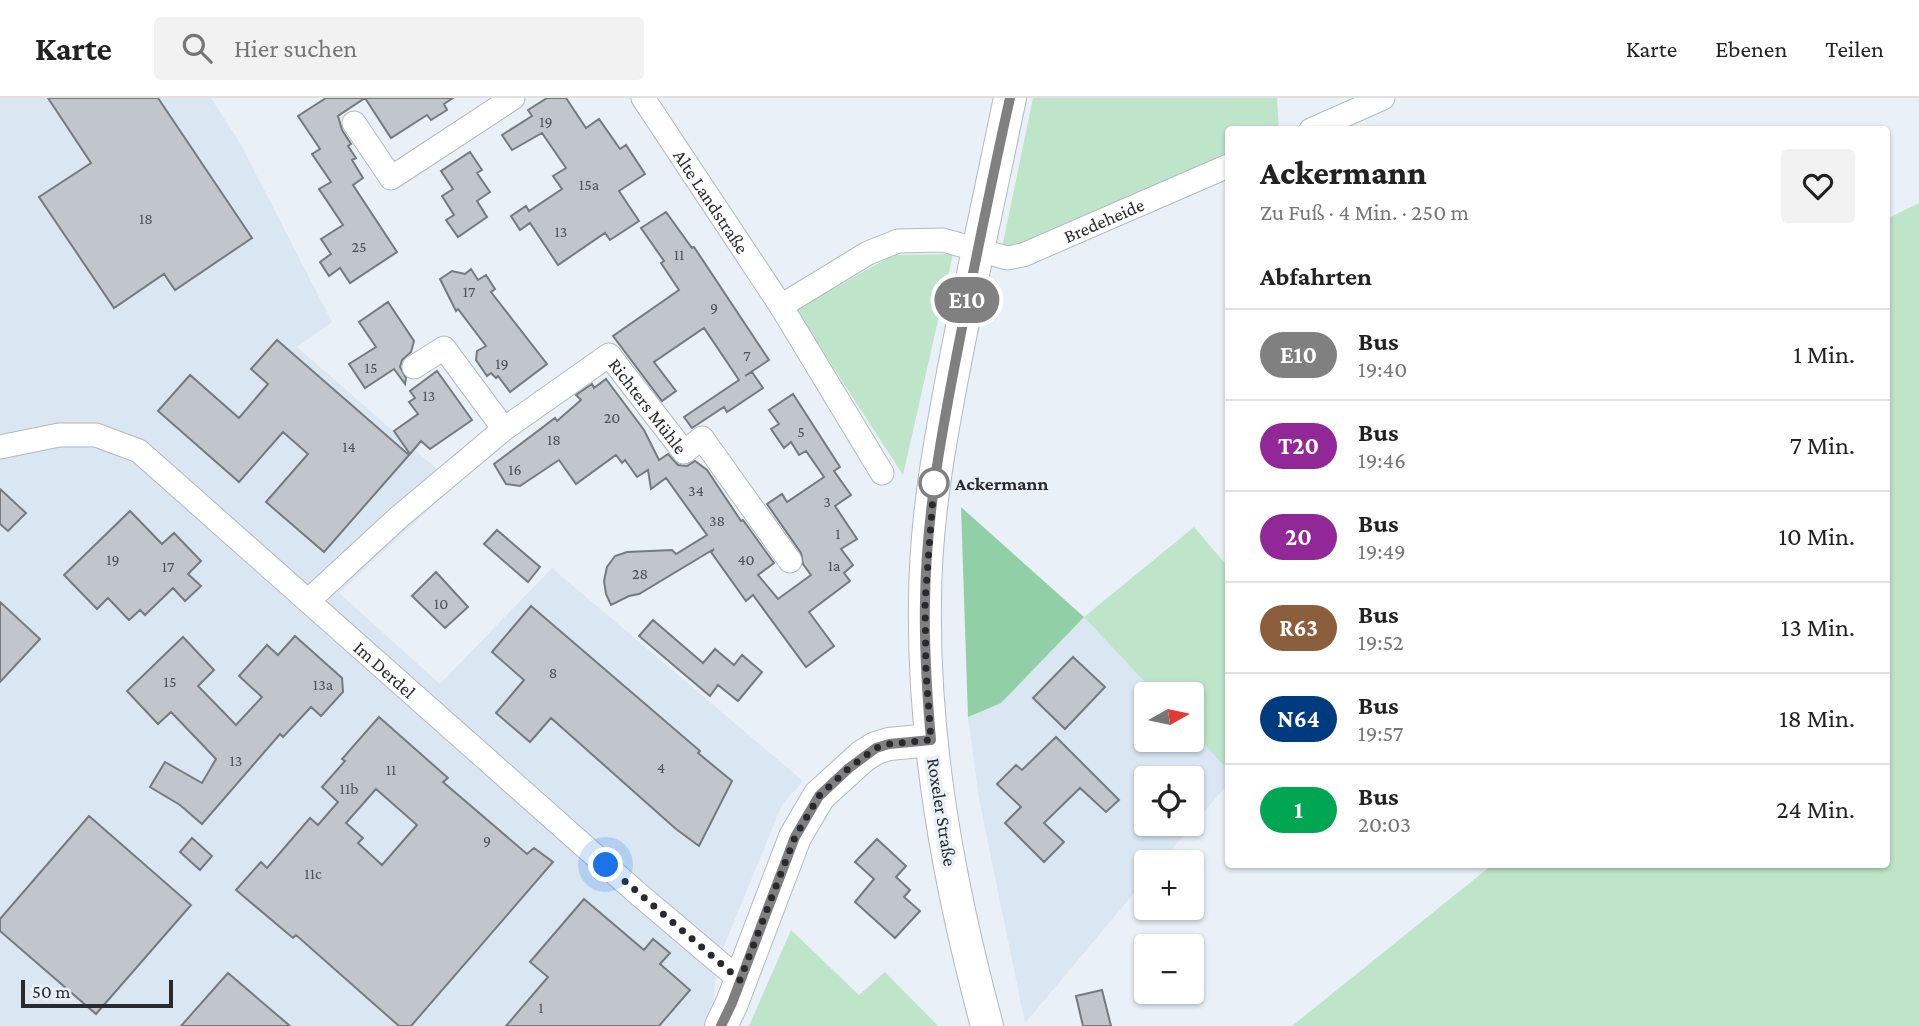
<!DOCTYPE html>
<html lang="de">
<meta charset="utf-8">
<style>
body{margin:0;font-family:"Crimson Pro",serif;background:#f2f2f2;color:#222;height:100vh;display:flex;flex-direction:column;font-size:26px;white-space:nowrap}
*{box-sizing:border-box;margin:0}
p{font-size:23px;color:#767676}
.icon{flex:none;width:38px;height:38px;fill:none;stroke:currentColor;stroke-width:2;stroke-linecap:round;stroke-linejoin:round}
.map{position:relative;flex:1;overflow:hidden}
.sheet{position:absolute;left:1225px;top:28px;width:665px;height:742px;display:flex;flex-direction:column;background:#fff;border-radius:7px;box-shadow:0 2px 5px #0004}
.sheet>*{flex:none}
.badge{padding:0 14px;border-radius:23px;font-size:24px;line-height:46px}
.needle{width:46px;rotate:81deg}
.tools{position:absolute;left:1134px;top:584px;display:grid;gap:14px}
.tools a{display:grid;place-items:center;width:70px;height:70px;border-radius:7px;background:#fff;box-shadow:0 2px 5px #0004;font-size:35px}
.scale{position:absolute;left:21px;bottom:18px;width:152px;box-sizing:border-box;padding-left:7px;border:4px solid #282a2d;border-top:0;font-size:19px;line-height:24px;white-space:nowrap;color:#282a2d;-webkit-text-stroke:5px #eaf0f7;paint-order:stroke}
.you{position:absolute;width:35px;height:35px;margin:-18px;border:5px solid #fff;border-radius:50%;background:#1a73e8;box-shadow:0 0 0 10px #1a73e833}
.map>.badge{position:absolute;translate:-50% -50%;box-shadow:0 0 0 4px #fff}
h2{padding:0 35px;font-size:26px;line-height:63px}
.round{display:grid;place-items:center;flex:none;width:74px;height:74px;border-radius:7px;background:#f2f2f2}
.summary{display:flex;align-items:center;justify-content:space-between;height:119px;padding:0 35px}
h1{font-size:33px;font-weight:800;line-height:52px}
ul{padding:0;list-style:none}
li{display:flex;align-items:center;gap:21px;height:91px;padding:0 35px;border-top:2px solid #e0e0e0}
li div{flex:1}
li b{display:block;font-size:26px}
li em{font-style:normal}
li .badge{min-width:77px;font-weight:700;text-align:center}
header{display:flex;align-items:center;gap:42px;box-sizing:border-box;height:98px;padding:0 35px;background:#fff;border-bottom:2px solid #e0e0e0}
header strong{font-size:33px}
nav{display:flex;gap:38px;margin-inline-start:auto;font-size:24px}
.search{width:490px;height:63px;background:#f2f2f2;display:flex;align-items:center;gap:18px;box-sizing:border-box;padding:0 24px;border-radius:7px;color:#767676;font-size:26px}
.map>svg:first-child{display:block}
.built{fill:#dae6f2;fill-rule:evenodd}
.green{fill:#bee4ca}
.forest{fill:#91cfa6}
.building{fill:#c1c6cd;stroke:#757a80;stroke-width:2;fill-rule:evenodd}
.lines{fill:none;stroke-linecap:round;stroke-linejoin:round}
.street-casing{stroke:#b3b9bf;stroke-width:25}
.secondary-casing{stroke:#b3b9bf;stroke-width:34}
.street{stroke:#fff;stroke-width:23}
.secondary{stroke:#fff;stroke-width:32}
.line-casing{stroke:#fff;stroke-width:16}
.line{stroke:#808080;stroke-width:10}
.walk{stroke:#282a2d;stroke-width:7;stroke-dasharray:0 12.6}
.stop-dot{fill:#fff;stroke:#808080;stroke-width:3.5}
.labels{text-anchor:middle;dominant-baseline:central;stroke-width:7;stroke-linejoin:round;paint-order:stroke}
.number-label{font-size:16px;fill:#4e5155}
.street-label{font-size:19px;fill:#282a2d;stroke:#eaf0f7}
.stop-label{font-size:19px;font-weight:bold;fill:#282a2d;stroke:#eaf0f7;text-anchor:start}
</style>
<header>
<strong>Karte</strong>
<div class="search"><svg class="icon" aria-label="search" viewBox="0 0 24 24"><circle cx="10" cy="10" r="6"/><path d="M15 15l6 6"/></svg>Hier suchen</div>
<nav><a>Karte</a><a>Ebenen</a><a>Teilen</a></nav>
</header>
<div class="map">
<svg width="1919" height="928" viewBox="0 0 1919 928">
<rect width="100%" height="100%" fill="#eaf0f7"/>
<path class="built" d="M 0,0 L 211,0 L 240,45 L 332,224 L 297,249 L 455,387 L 339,495 L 440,586 L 552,470 L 803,683 L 782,707 L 717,865 L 712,922 L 708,928 L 0,928 Z
M 1084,519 L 1157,597 L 1146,597 L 1146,642 L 1192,642 L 1192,633 L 1228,672 L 1228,686 L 1160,765 L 1146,765 L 1146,781 L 1025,925 L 979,701 L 968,619 L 1001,604 ZM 1146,681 L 1192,681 L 1192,726 L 1146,726 Z"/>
<path class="green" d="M 1033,0 L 1277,0 L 1279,31 L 1228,32 L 1228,57 L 1000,159 Z
M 1919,105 L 1919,928 L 1292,928 L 1492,767 L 1886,766 L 1886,121 Z
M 953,156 L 903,377 L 796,212 L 893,157 Z
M 1194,429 L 1228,469 L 1228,672 L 1192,633 L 1192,597 L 1157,597 L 1084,519 Z
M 791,832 L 859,897 L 885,874 L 938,928 L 749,928 Z"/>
<path class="forest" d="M 961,409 L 1084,519 L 1001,605 L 968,619 Z"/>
<path class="building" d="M 48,0 L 158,0 L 252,140 L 175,192 L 164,176 L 114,210 L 39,99 L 91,65 Z
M 326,0 L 365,0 L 338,18 L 342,32 L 351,46 L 348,48 L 356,60 L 352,62 L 363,80 L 353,87 L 397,154 L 350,185 L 340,170 L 329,178 L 320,164 L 331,156 L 321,141 L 343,127 L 319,91 L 331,84 L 312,56 L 320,51 L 298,18 Z
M 365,0 L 453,0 L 444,6 L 447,12 L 431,22 L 427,17 L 391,40 Z
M 547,0 L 566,0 L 586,30 L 599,21 L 620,51 L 626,47 L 645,76 L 619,93 L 639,123 L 610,142 L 605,135 L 558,167 L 530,125 L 520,132 L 511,118 L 526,108 L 529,113 L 562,91 L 553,78 L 566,70 L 542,35 L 512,52 L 502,37 L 532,18 L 528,12 Z
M 470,54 L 482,72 L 477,75 L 490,94 L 477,103 L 487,119 L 458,139 L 446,122 L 454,117 L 442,98 L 453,91 L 441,73 Z
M 666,114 L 692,150 L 694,149 L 769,262 L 745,278 L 752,274 L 763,290 L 727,314 L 724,309 L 692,330 L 684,319 L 739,282 L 704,230 L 654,264 L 676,293 L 662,303 L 613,238 L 679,192 L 661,165 L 664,163 L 641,130 Z
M 471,171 L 478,182 L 486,177 L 495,191 L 491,194 L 547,266 L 510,294 L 498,278 L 496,280 L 491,275 L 487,278 L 476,262 L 477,253 L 486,248 L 458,211 L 456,213 L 440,181 L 452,173 L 465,176 Z
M 388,204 L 414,243 L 411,254 L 402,262 L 400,269 L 406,280 L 405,286 L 394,271 L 365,290 L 349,266 L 376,249 L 359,224 Z
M 277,242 L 409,357 L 324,454 L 266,404 L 308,356 L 283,334 L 239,384 L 158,313 L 190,277 L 239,320 L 268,286 L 251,271 Z
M 437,273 L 472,322 L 430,351 L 421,343 L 410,356 L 394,333 L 418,316 L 409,304 L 415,300 L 410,293 Z
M 606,281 L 644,332 L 659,362 L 668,356 L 678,367 L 687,368 L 695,363 L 707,372 L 741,423 L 743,422 L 774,465 L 758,477 L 778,501 L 811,477 L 803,466 L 801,455 L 767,406 L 782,396 L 787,404 L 824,379 L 806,353 L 799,357 L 791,344 L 784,350 L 771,331 L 779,326 L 769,312 L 793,296 L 840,369 L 834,373 L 851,397 L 835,408 L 857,441 L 841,451 L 853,467 L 844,475 L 850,483 L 809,514 L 834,548 L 806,569 L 753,497 L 746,503 L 711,454 L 714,451 L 639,496 L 629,498 L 611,507 L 606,496 L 604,483 L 607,469 L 615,458 L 627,454 L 672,452 L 676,456 L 707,437 L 666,380 L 651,391 L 648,372 L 637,379 L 625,362 L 622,365 L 616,357 L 576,386 L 559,362 L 520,388 L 506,386 L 494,366 L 555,320 L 557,323 L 581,302 L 576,297 L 592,286 L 594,290 Z
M 0,391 L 26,415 L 8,433 L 0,426 Z
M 130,413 L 162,446 L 174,435 L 201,463 L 188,476 L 201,488 L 185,503 L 173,490 L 145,517 L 140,512 L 129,522 L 108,500 L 97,511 L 64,477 Z
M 497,432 L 540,469 L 528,484 L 484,446 Z
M 436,474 L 468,509 L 445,530 L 412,498 Z
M 0,504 L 40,541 L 0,584 Z
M 531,508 L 700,653 L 698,655 L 732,683 L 699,748 L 676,731 L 551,620 L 530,644 L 496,615 L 524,582 L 492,554 Z
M 653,522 L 703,565 L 715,551 L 734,567 L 742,557 L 762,574 L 738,603 L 718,587 L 710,598 L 639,538 Z
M 295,538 L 342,580 L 343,594 L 321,618 L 311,609 L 283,639 L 280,636 L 202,726 L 180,707 L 150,689 L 165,664 L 202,685 L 216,661 L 171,614 L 158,626 L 127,593 L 183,539 L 214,572 L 198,588 L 236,627 L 262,599 L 239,578 L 267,547 L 278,557 Z
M 1073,559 L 1105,589 L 1065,631 L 1033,600 Z
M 379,619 L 448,680 L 443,684 L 527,756 L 534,750 L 553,764 L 411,928 L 399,928 L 296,837 L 293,840 L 236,792 L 261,764 L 267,770 L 310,720 L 318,727 L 338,704 L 322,689 L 345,663 L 342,661 ZM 376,691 L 417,727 L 382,767 L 358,745 L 363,740 L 346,725 Z
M 1056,639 L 1119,702 L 1106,714 L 1080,690 L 1044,725 L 1064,744 L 1044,764 L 1005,725 L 1021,709 L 997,686 L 1016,667 L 1022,672 Z
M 89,718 L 191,807 L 96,916 L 0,833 L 0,821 Z
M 192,740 L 212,758 L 200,772 L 180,754 Z
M 877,741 L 906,768 L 896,779 L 910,792 L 904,799 L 920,813 L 895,840 L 855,804 L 874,781 L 855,764 Z
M 584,801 L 644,852 L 653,841 L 670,855 L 660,866 L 690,892 L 659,928 L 506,928 L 548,879 L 530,864 Z
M 228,875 L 290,928 L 181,928 Z
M 1102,892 L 1111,928 L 1083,928 L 1076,898 Z"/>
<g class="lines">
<g class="street-casing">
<g id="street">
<path id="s1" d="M 643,0 L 781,208 L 882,375"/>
<path d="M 354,25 L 391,80 L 513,0"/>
<path d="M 1311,32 L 1383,0"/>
<path id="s2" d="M 781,208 L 868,155 L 898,143 L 943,142 L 1007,160 L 1023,157 L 1228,68"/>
<path d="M 414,269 L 444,250 L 504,331"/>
<path id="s3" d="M 0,349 L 59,337 L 96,337 L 139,353 L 636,794 L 740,882"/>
<path id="s4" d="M 309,502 L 399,419 L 504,331 L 609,257 L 684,354 L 702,340 L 790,463"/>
</g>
</g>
<g class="secondary-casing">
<path id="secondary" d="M 721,928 L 732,905 L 795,739 L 819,698 L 863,658 L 876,650 L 889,646 L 931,642
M 987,928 C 950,790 923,648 925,505 C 925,420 941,337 957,254 C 974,169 992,84 1010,0"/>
</g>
<use href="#street" class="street"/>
<use href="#secondary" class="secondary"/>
</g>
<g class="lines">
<g class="line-casing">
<path id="line" d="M 721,928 L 732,905 L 795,739 L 819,698 L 849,670 L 876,650 L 889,646 L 931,642 C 927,596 924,550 925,504 C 926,415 943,327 960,240 C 976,160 992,80 1010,0"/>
</g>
<use href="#line" class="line"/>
<path class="walk" d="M 606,767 L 740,882 L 795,739 L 819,698 L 849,670 L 876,650 L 889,646 L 931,642 L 926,573 L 925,504 L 934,385"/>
</g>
<circle class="stop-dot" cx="934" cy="385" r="14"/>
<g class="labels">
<g class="number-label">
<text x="546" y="23">19</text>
<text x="589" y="86">15a</text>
<text x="146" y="120">18</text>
<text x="561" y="133">13</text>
<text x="359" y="148">25</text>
<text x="679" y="156">11</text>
<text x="469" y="193">17</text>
<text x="714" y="209">9</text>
<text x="747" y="257">7</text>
<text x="502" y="265">19</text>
<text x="371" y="269">15</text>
<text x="429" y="297">13</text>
<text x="612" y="319">20</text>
<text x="801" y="333">5</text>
<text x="554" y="341">18</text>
<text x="349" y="348">14</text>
<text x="515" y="371">16</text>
<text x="696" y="392">34</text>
<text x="827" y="403">3</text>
<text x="717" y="422">38</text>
<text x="838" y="435">1</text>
<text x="113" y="461">19</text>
<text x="746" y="461">40</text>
<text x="834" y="467">1a</text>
<text x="168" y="468">17</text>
<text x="640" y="475">28</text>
<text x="441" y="505">10</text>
<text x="553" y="574">8</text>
<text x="170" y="583">15</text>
<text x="323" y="586">13a</text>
<text x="236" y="662">13</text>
<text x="661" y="669">4</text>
<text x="391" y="671">11</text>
<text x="349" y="690">11b</text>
<text x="487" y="742">9</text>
<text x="313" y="775">11c</text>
<text x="541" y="909">1</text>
</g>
<g class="street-label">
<text stroke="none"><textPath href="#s1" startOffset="124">Alte Landstraße</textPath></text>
<text stroke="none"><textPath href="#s2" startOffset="350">Bredeheide</textPath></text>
<text stroke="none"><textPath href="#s4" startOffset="452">Richters Mühle</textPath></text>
<text stroke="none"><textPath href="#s3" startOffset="472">Im Derdel</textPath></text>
<text transform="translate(942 714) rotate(81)">Roxeler Straße</text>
</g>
<g class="stop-label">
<text x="955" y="385">Ackermann</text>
</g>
</g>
</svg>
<div class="tools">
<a><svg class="needle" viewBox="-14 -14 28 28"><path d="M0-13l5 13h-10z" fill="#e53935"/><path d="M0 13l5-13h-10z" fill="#767676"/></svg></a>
<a><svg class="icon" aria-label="locate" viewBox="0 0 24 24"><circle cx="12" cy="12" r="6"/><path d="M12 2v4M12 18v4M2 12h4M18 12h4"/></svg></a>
<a>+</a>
<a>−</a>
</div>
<div class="scale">50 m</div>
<div class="you" style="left:606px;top:767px"></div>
<b class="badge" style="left:967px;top:202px;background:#808080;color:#fff">E10</b>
<section class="sheet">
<div class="summary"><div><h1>Ackermann</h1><p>Zu Fuß · 4 Min. · 250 m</p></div><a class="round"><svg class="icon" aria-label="heart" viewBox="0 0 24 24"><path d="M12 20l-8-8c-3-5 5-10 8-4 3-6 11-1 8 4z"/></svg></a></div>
<h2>Abfahrten</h2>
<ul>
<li><span class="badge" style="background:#808080;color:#fff">E10</span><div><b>Bus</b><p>19:40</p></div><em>1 Min.</em></li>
<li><span class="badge" style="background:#922898;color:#fff">T20</span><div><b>Bus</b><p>19:46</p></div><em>7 Min.</em></li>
<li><span class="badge" style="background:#922898;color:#fff">20</span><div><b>Bus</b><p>19:49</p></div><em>10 Min.</em></li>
<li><span class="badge" style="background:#8b5e3c;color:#fff">R63</span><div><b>Bus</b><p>19:52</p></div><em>13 Min.</em></li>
<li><span class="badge" style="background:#003b80;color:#fff">N64</span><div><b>Bus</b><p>19:57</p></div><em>18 Min.</em></li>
<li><span class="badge" style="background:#00a651;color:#fff">1</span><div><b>Bus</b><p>20:03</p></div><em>24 Min.</em></li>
</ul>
</section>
</div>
